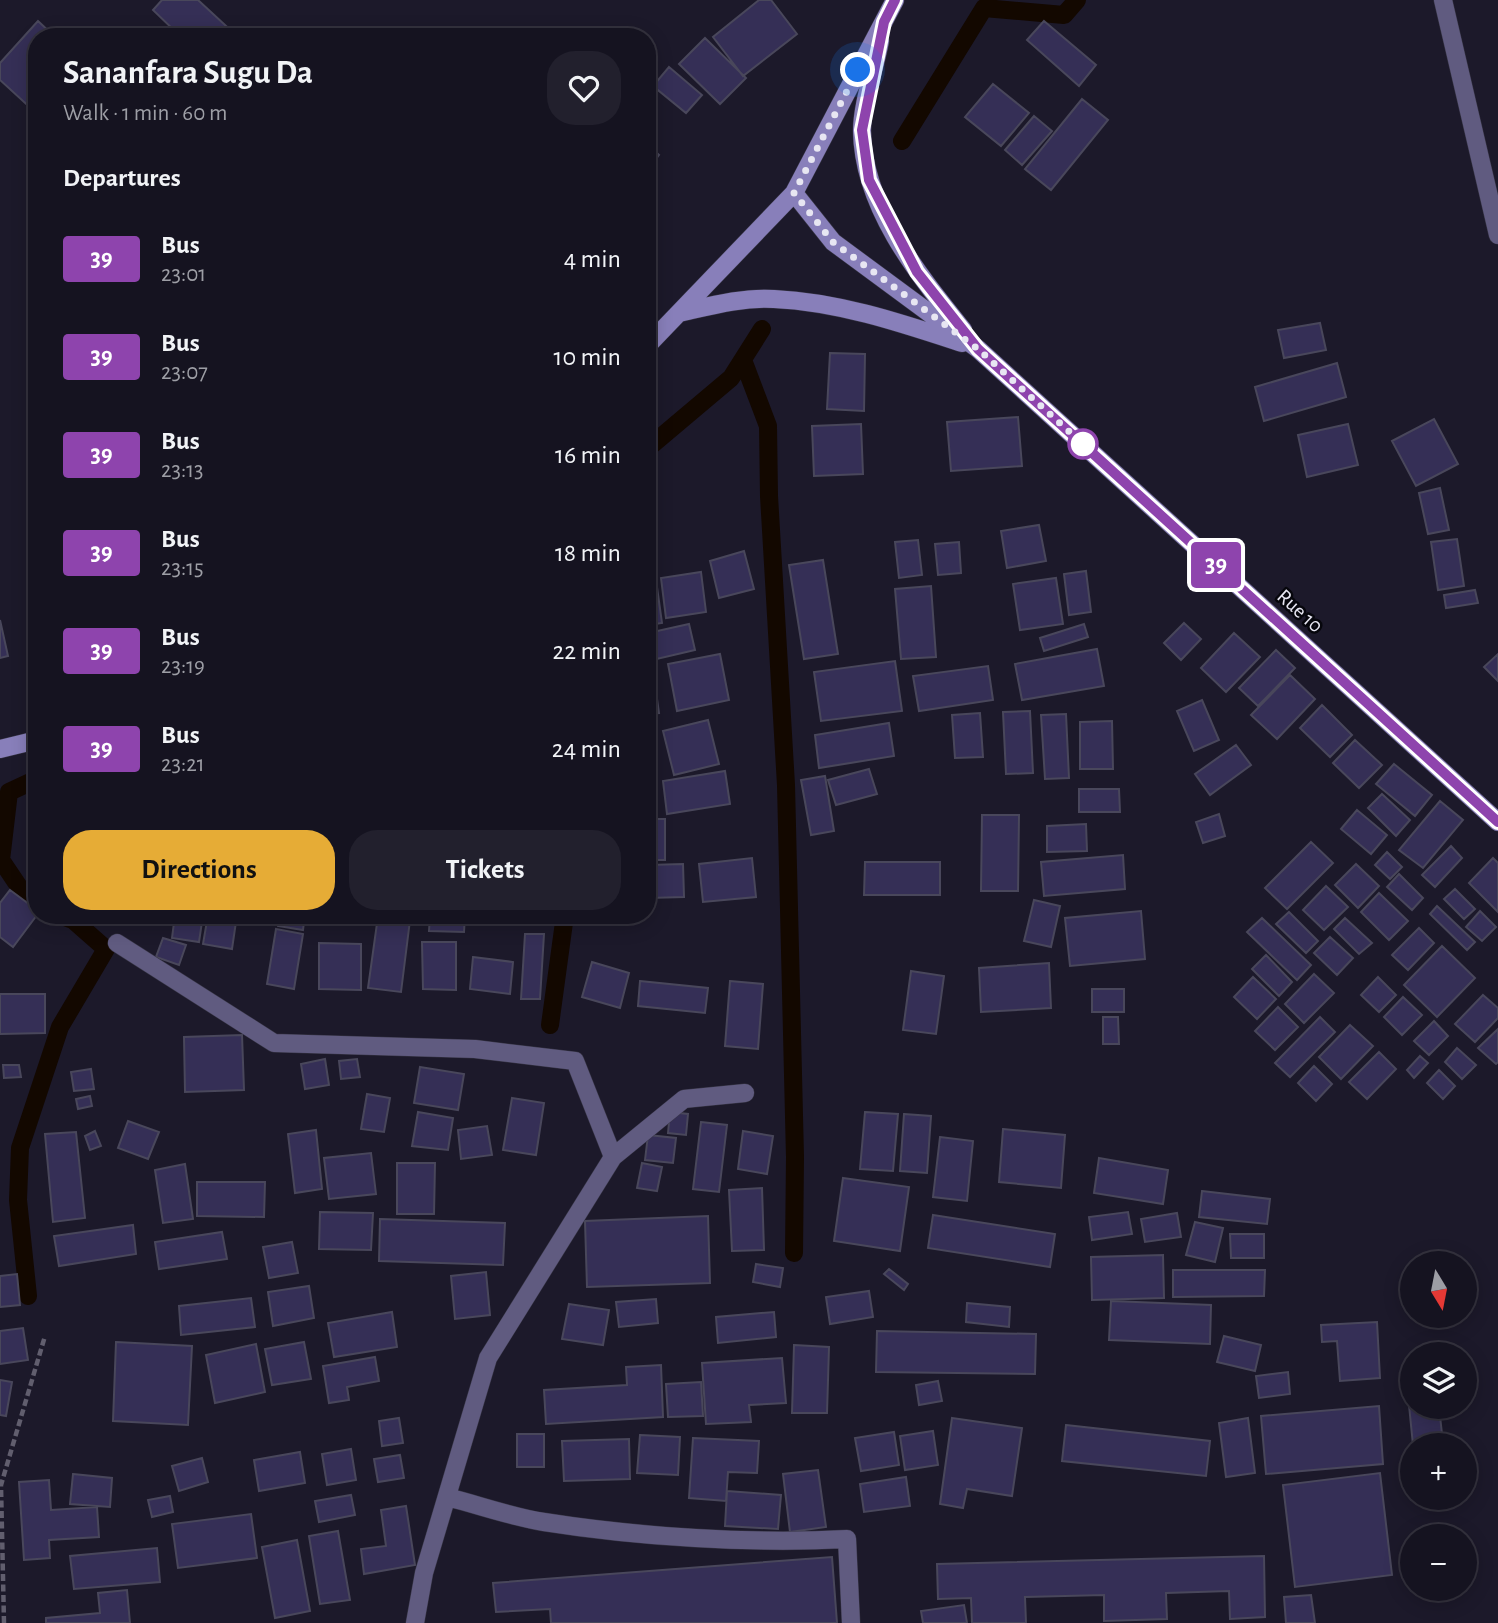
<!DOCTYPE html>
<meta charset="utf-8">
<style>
body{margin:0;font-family:"Alegreya Sans",sans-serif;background:#22202d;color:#f1f3f6;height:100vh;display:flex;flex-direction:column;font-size:26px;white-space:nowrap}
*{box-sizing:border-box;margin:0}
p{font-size:23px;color:#9d9ea5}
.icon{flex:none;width:38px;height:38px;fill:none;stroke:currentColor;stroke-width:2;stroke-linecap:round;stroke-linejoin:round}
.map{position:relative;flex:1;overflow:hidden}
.panel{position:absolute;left:28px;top:28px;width:628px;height:896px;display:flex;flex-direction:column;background:#151320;border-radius:28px;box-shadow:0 4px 18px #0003,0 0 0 2px #34323e}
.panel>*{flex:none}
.badge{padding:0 14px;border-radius:5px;font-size:24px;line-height:46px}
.needle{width:46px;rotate:170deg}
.controls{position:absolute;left:1400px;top:1251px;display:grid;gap:14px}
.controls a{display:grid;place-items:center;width:77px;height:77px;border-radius:50%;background:#151320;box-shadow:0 4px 18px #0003,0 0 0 2px #34323e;font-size:35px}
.you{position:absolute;width:35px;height:35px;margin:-18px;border:5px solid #fff;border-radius:50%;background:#1a73e8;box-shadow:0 0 0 10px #1a73e833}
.map>.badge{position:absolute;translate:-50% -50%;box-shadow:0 0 0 4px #fff}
h2{padding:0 35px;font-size:26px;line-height:63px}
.round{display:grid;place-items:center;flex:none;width:74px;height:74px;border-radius:28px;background:#22202d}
.headline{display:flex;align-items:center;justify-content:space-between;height:119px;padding:0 35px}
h1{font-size:33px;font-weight:700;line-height:52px}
.action{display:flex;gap:14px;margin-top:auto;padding:14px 35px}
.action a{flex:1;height:80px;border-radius:28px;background:#e6ac36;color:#111;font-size:28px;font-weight:700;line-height:80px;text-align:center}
.action a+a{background:#22202d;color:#f1f3f6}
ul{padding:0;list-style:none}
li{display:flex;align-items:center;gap:21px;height:98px;padding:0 35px}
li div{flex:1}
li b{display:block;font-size:26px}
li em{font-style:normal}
li .badge{min-width:77px;font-weight:700;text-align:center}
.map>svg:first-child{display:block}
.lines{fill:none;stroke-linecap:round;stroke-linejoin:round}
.stream{stroke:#130800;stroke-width:18}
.building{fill:#352f56;stroke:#49475b;stroke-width:2}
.minor-casing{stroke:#383646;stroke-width:19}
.secondary-casing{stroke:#383646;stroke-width:19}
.path{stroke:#615e6e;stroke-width:4.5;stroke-dasharray:7 3.5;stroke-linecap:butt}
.minor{stroke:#605b80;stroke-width:18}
.secondary{stroke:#887fba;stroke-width:18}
.line-casing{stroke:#fff;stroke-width:16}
.line{stroke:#8e44ad;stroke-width:10}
.walk{stroke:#e7e6f2;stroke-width:7;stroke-dasharray:0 12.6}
.stop-dot{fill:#fff;stroke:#8e44ad;stroke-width:3.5}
.labels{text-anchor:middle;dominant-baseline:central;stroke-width:5;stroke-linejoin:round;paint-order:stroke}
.street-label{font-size:21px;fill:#e7e6f2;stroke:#06060c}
</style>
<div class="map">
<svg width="1498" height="1623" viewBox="0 0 1498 1623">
<rect width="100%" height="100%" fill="#1c192a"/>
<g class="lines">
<path class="stream" d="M 902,141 L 984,8 L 1064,15 L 1077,0
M 743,360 L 768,426 L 769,496 L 786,785 L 795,1157 L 794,1253
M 648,448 L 731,378 L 762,329
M 37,779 L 9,792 L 1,860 L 30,903 L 37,906
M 550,1025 L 565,915
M 28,1296 L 18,1200 L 20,1148 L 60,1027 L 106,949 L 73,920 L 60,915"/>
</g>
<path class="building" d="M 162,0 L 198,0 L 238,37 L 181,37 L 153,10 Z
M 759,0 L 771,0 L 797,34 L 743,76 L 713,37 Z
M 38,21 L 55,37 L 37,37 L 35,112 L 0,80 L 0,63 Z
M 1044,21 L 1096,65 L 1079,86 L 1027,40 Z
M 705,38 L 746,78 L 720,104 L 679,64 Z
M 669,67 L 702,95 L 686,113 L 653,86 Z
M 993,84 L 1029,113 L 1001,146 L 965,117 Z
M 1082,99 L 1108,120 L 1051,190 L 1025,169 Z
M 1034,116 L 1052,131 L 1022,165 L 1005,150 Z
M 648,145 L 659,155 L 648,170 Z
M 1320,323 L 1326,350 L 1284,358 L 1278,330 Z
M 830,353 L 865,354 L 864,411 L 827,409 Z
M 1337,363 L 1346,397 L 1264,421 L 1255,387 Z
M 1018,417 L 1022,466 L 951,471 L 947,422 Z
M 1434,419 L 1458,464 L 1416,486 L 1392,441 Z
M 861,424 L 863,474 L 814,476 L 812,426 Z
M 1348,424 L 1358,465 L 1307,477 L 1298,435 Z
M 1440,488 L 1449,530 L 1428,534 L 1419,493 Z
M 1039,525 L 1046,561 L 1007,568 L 1001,531 Z
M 1457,539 L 1464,586 L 1438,590 L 1431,542 Z
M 918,540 L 922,575 L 899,578 L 895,542 Z
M 959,542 L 961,573 L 938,575 L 935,544 Z
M 744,551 L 754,589 L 719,598 L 710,561 Z
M 823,560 L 838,654 L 804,659 L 789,565 Z
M 1086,571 L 1091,612 L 1069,615 L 1064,574 Z
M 701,572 L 706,612 L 666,618 L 661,578 Z
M 1056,578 L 1063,624 L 1020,630 L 1013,584 Z
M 656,580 L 662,623 L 648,625 L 648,582 Z
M 931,586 L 936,657 L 901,659 L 895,589 Z
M 1475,590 L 1478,603 L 1446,608 L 1444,595 Z
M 0,620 L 8,656 L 0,658 Z
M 1184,623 L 1201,639 L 1181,660 L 1164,643 Z
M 689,624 L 695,650 L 648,661 L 648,633 Z
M 1084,624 L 1088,637 L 1044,651 L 1040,638 Z
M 1234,633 L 1260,657 L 1226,692 L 1201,668 Z
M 1097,649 L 1104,686 L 1022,700 L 1015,664 Z
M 1276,650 L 1295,668 L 1258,706 L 1239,688 Z
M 720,654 L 729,700 L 677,711 L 668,664 Z
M 1498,654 L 1498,681 L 1484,667 Z
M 895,661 L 902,711 L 821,721 L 814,672 Z
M 988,666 L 993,700 L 919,711 L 913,676 Z
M 648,670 L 653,670 L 659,713 L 648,714 Z
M 1290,675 L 1315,699 L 1277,739 L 1251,715 Z
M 1202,700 L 1219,740 L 1194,751 L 1177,711 Z
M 1322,705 L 1352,735 L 1330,757 L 1300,728 Z
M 1030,711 L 1033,773 L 1006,774 L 1003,712 Z
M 980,713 L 983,757 L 955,758 L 952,715 Z
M 1066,714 L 1069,778 L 1045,779 L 1041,715 Z
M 708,720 L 719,764 L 674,775 L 663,731 Z
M 1112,721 L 1113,769 L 1080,769 L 1080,722 Z
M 889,723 L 894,756 L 819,768 L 815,735 Z
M 1355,740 L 1382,765 L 1359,788 L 1333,763 Z
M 1236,745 L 1251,765 L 1210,795 L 1195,774 Z
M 1394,764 L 1432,795 L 1415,816 L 1376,784 Z
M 869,769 L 877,794 L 836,805 L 828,780 Z
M 725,771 L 730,804 L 667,814 L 663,781 Z
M 825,776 L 834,831 L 811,835 L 801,780 Z
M 1079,789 L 1119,789 L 1120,812 L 1079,812 Z
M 1382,794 L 1410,820 L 1396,836 L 1368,808 Z
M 1440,801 L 1463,820 L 1423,868 L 1399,850 Z
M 1357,810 L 1387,835 L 1371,854 L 1341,829 Z
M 1219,814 L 1225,836 L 1203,843 L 1196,822 Z
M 982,815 L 1019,815 L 1018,891 L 981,891 Z
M 648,819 L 665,819 L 665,860 L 648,860 Z
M 1086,824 L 1087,851 L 1047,852 L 1047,826 Z
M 1311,842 L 1333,863 L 1287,909 L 1265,888 Z
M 1451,846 L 1462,858 L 1435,887 L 1422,875 Z
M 1387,852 L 1402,867 L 1390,879 L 1375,865 Z
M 1123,855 L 1125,889 L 1044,896 L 1041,862 Z
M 752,858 L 756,897 L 703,902 L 699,864 Z
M 1493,858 L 1498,863 L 1498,912 L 1469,883 Z
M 865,862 L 940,862 L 940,895 L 864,895 Z
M 683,864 L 684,897 L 648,898 L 648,865 Z
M 1356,864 L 1379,886 L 1358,908 L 1335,885 Z
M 1399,874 L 1423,898 L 1412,910 L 1387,887 Z
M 1326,886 L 1348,907 L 1324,930 L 1303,910 Z
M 1455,889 L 1475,909 L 1464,919 L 1444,899 Z
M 10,890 L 37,910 L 37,915 L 13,947 L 0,937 L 0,903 Z
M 1379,893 L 1408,921 L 1389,940 L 1361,912 Z
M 1034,900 L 1060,906 L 1051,947 L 1024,941 Z
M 1437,906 L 1475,942 L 1467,950 L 1430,914 Z
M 1141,911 L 1145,959 L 1070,966 L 1065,918 Z
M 1480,911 L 1496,927 L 1482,941 L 1466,927 Z
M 1289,912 L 1318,941 L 1306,953 L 1276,924 Z
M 175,915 L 203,915 L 199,942 L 172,938 Z
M 208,915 L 237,915 L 232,949 L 203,944 Z
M 247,915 L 273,915 L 271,922 L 247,919 Z
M 279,915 L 305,915 L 303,930 L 278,926 Z
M 430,915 L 465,915 L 464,932 L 429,931 Z
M 378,916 L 410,920 L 401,992 L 368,988 Z
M 1262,918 L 1311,965 L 1297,980 L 1247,932 Z
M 1345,918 L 1372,943 L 1359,954 L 1334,929 Z
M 1419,928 L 1434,943 L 1408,970 L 1392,955 Z
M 276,929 L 303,934 L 294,989 L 267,984 Z
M 525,934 L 544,934 L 540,999 L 521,999 Z
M 1330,937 L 1353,958 L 1337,975 L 1314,953 Z
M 163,938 L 186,945 L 179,965 L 156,957 Z
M 422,942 L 456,942 L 456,990 L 423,989 Z
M 319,943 L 361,944 L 361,990 L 319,989 Z
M 1442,946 L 1475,978 L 1437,1017 L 1404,985 Z
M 1266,955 L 1292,982 L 1279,996 L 1252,969 Z
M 473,957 L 513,962 L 510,994 L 470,989 Z
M 592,962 L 629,973 L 620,1008 L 582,997 Z
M 1049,963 L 1051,1008 L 981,1012 L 979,968 Z
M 911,971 L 944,976 L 936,1034 L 903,1030 Z
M 1314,974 L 1334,993 L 1304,1023 L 1285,1004 Z
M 1253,977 L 1276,999 L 1257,1019 L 1234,997 Z
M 1378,977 L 1396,995 L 1379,1012 L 1361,995 Z
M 640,981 L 708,988 L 705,1013 L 638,1006 Z
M 730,981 L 763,984 L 758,1049 L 725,1046 Z
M 1092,989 L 1124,989 L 1124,1012 L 1092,1012 Z
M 0,994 L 45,994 L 45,1033 L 0,1034 Z
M 1483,995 L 1498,1008 L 1498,1018 L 1475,1042 L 1455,1024 Z
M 1403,997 L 1422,1015 L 1402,1035 L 1384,1017 Z
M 1278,1007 L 1298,1027 L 1275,1050 L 1255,1031 Z
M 1103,1017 L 1118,1017 L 1119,1044 L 1103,1044 Z
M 1320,1017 L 1335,1032 L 1290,1077 L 1275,1063 Z
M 1434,1021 L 1448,1036 L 1429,1055 L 1414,1041 Z
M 1350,1025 L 1373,1046 L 1341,1079 L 1319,1057 Z
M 1498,1029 L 1498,1062 L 1496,1064 L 1478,1048 Z
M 242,1035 L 244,1090 L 185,1092 L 184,1037 Z
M 1457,1048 L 1476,1065 L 1462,1079 L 1445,1062 Z
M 1379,1052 L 1396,1069 L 1367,1099 L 1349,1082 Z
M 1420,1056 L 1428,1063 L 1414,1078 L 1407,1070 Z
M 325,1059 L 329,1085 L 305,1089 L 301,1064 Z
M 357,1059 L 360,1077 L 341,1079 L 339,1061 Z
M 3,1065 L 19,1065 L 21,1077 L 4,1078 Z
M 1314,1066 L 1332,1084 L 1316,1101 L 1298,1083 Z
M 420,1067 L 464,1074 L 458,1110 L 414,1103 Z
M 91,1069 L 94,1089 L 74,1091 L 71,1072 Z
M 1439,1070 L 1455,1086 L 1443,1099 L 1427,1083 Z
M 367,1094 L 390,1098 L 384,1132 L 361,1129 Z
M 90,1096 L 92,1106 L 78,1109 L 76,1099 Z
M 512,1098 L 544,1103 L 536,1155 L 503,1150 Z
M 418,1112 L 453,1118 L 448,1150 L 412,1146 Z
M 670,1112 L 688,1114 L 686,1135 L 668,1133 Z
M 865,1112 L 898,1114 L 893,1171 L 860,1169 Z
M 904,1114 L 931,1116 L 927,1173 L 900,1171 Z
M 128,1121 L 159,1132 L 148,1159 L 118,1148 Z
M 701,1122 L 727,1125 L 719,1192 L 693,1189 Z
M 487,1126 L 492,1155 L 461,1159 L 458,1130 Z
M 1003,1129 L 1065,1135 L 1061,1188 L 999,1182 Z
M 316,1130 L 322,1189 L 295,1193 L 288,1134 Z
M 95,1131 L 101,1146 L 90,1150 L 85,1136 Z
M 743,1131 L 773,1136 L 767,1174 L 738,1169 Z
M 76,1132 L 85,1218 L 53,1222 L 45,1134 Z
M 648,1135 L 676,1138 L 673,1163 L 645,1160 Z
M 940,1137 L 973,1141 L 967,1201 L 933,1197 Z
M 371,1153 L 376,1194 L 329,1199 L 324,1158 Z
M 1099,1158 L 1168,1170 L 1163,1204 L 1094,1193 Z
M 397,1163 L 435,1163 L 434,1214 L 397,1214 Z
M 642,1163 L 662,1167 L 657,1191 L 637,1188 Z
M 185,1164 L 193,1219 L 163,1223 L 155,1170 Z
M 843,1178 L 909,1187 L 900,1251 L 834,1241 Z
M 197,1182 L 265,1182 L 264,1217 L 197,1216 Z
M 762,1188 L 764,1250 L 732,1251 L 729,1190 Z
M 1202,1191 L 1270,1199 L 1267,1224 L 1199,1217 Z
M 320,1212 L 373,1213 L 371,1250 L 319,1249 Z
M 1128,1212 L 1132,1234 L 1092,1240 L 1089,1217 Z
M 1177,1213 L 1181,1237 L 1145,1242 L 1141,1219 Z
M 933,1215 L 1055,1234 L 1050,1267 L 928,1248 Z
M 708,1216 L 710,1283 L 587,1287 L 585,1221 Z
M 380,1219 L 505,1223 L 503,1265 L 379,1261 Z
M 1195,1222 L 1223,1228 L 1215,1262 L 1186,1255 Z
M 133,1225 L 136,1254 L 59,1266 L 54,1236 Z
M 222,1232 L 227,1259 L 159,1269 L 155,1242 Z
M 1230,1234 L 1264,1234 L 1264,1258 L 1231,1258 Z
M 292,1242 L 298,1273 L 269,1278 L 263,1247 Z
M 1163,1255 L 1164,1298 L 1092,1300 L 1091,1257 Z
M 756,1264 L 783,1268 L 780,1287 L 753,1282 Z
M 889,1269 L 908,1284 L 904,1290 L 884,1274 Z
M 1173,1270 L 1265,1270 L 1264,1296 L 1173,1297 Z
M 486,1272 L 490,1315 L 455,1319 L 451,1276 Z
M 17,1274 L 20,1305 L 0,1307 L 0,1276 Z
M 309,1286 L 314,1318 L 273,1326 L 268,1292 Z
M 869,1291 L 873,1317 L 830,1324 L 826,1297 Z
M 251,1298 L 255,1327 L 181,1335 L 179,1306 Z
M 656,1299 L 658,1323 L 619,1327 L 616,1302 Z
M 1111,1301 L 1211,1305 L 1210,1344 L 1109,1340 Z
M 967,1303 L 1010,1307 L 1009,1327 L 966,1322 Z
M 569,1304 L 609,1310 L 603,1345 L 562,1339 Z
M 392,1312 L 397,1347 L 334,1357 L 328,1323 Z
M 774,1312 L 776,1337 L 718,1343 L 716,1317 Z
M 1377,1322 L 1380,1378 L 1340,1381 L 1337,1341 L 1322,1342 L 1321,1325 Z
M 23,1328 L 28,1360 L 0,1364 L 0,1331 Z
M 877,1331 L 1036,1334 L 1035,1374 L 876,1372 Z
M 1224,1336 L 1261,1345 L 1255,1371 L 1217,1362 Z
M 116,1342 L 192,1346 L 188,1425 L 113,1421 Z
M 304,1342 L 311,1379 L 272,1385 L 265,1349 Z
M 256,1344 L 265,1392 L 215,1403 L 206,1355 Z
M 794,1345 L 829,1347 L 827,1413 L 792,1413 Z
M 375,1357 L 379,1381 L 347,1387 L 349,1400 L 329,1403 L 323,1366 Z
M 782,1358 L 786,1403 L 749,1405 L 751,1422 L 706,1424 L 702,1363 Z
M 661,1365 L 663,1417 L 546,1424 L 544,1390 L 627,1385 L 626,1367 Z
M 1288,1372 L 1290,1394 L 1259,1398 L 1256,1376 Z
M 0,1380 L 12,1382 L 6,1416 L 0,1415 Z
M 938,1381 L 942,1401 L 919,1405 L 916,1385 Z
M 701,1382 L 703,1416 L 668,1417 L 666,1384 Z
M 1409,1405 L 1439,1407 L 1443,1443 L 1413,1445 Z
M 1379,1406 L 1383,1464 L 1266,1474 L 1261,1416 Z
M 399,1418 L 403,1443 L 382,1446 L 379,1421 Z
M 952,1418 L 1022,1428 L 1012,1496 L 967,1489 L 963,1508 L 940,1504 Z
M 1248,1418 L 1255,1473 L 1226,1477 L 1219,1423 Z
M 1066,1425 L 1210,1441 L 1206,1476 L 1062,1461 Z
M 933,1431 L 938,1465 L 905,1470 L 900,1436 Z
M 894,1432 L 899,1465 L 861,1471 L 855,1438 Z
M 517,1434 L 544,1434 L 544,1467 L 517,1467 Z
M 640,1435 L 680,1437 L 678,1475 L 637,1473 Z
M 693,1438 L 759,1441 L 757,1473 L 728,1472 L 726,1501 L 689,1498 Z
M 629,1439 L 630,1479 L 564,1481 L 562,1441 Z
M 351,1449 L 356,1480 L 327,1485 L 322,1454 Z
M 300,1452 L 305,1483 L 259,1491 L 254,1460 Z
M 400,1455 L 404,1478 L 378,1482 L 374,1459 Z
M 202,1458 L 208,1482 L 179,1491 L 172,1466 Z
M 818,1470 L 826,1527 L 790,1532 L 783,1474 Z
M 1380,1473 L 1392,1575 L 1295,1587 L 1283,1485 Z
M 73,1474 L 112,1478 L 110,1507 L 70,1504 Z
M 906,1477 L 910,1506 L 864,1512 L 860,1484 Z
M 49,1480 L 51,1510 L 97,1507 L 99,1537 L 49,1540 L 50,1558 L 24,1560 L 19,1482 Z
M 727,1491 L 781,1495 L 778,1529 L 725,1526 Z
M 351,1495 L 355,1515 L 319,1522 L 315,1501 Z
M 170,1496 L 173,1512 L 152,1517 L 148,1500 Z
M 406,1506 L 415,1565 L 364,1574 L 361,1549 L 386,1546 L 381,1510 Z
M 251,1514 L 257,1558 L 178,1568 L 172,1524 Z
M 338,1531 L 350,1600 L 320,1604 L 309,1536 Z
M 297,1540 L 310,1611 L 275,1618 L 262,1547 Z
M 157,1548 L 160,1582 L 74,1589 L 70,1556 Z
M 1264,1556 L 1265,1617 L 1230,1619 L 1229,1591 L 1166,1593 L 1167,1619 L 1104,1621 L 1104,1595 L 1025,1597 L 1026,1623 L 972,1623 L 971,1598 L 938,1599 L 937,1564 Z
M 832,1557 L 837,1623 L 551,1623 L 550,1609 L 496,1612 L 493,1583 Z
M 127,1590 L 130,1623 L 46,1623 L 46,1618 L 100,1613 L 98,1593 Z
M 1311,1595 L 1315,1623 L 1286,1623 L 1284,1597 Z
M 964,1605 L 967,1623 L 923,1623 L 921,1611 Z"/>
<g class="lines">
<g class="minor-casing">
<path id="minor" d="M 1443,0 L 1498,235
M 117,943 L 274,1043 L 475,1049 L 575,1061 L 613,1157
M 447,1497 C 479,1505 512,1517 544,1522 C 639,1537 752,1544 847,1539 L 851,1623
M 415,1623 L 424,1573 L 488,1358 L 613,1157 L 684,1099 L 745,1093"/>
</g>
<g class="secondary-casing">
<path id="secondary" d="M 880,41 C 875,69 862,103 862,131 C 863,207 918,274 963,330
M 794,193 L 833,242 L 978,349 L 1498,822
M 679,313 C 710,306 742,297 774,299 C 839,302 901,323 962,343
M 648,345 L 794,193 L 895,0
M 0,749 L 37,740"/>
</g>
<path class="path" d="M 4,1623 L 1,1485 L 45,1336"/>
<use href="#minor" class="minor"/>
<use href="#secondary" class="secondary"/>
</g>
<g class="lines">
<g class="line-casing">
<path id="line" d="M 895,0 L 884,22 L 862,130 L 869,180 L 917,272 L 978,349 L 1498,822"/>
</g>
<use href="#line" class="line"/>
<path class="walk" d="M 858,70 L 794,193 L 833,242 L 978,349 L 1083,444"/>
</g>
<circle class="stop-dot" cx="1083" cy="444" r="14"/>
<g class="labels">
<g class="street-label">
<text transform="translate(1300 611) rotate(42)">Rue 10</text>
</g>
</g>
</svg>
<div class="controls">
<a><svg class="needle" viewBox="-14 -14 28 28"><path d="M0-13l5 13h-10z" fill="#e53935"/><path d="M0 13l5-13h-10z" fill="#9d9ea5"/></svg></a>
<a><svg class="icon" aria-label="layers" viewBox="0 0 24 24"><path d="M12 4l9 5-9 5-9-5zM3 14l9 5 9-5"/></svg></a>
<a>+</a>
<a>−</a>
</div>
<div class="you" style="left:858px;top:70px"></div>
<b class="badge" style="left:1216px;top:565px;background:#8e44ad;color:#fff">39</b>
<section class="panel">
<div class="headline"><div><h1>Sananfara Sugu Da</h1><p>Walk · 1 min · 60 m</p></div><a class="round"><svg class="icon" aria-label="heart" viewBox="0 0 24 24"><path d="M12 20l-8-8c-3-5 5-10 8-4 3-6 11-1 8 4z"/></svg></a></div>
<h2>Departures</h2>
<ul>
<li><span class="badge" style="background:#8e44ad;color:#fff">39</span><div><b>Bus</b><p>23:01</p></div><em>4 min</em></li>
<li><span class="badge" style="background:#8e44ad;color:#fff">39</span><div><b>Bus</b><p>23:07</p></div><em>10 min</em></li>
<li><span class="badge" style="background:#8e44ad;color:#fff">39</span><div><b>Bus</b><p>23:13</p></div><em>16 min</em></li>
<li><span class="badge" style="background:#8e44ad;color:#fff">39</span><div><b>Bus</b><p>23:15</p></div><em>18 min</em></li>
<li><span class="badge" style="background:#8e44ad;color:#fff">39</span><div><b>Bus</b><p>23:19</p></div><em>22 min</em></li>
<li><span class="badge" style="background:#8e44ad;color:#fff">39</span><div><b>Bus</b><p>23:21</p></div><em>24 min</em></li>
</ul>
<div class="action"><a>Directions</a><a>Tickets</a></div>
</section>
</div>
